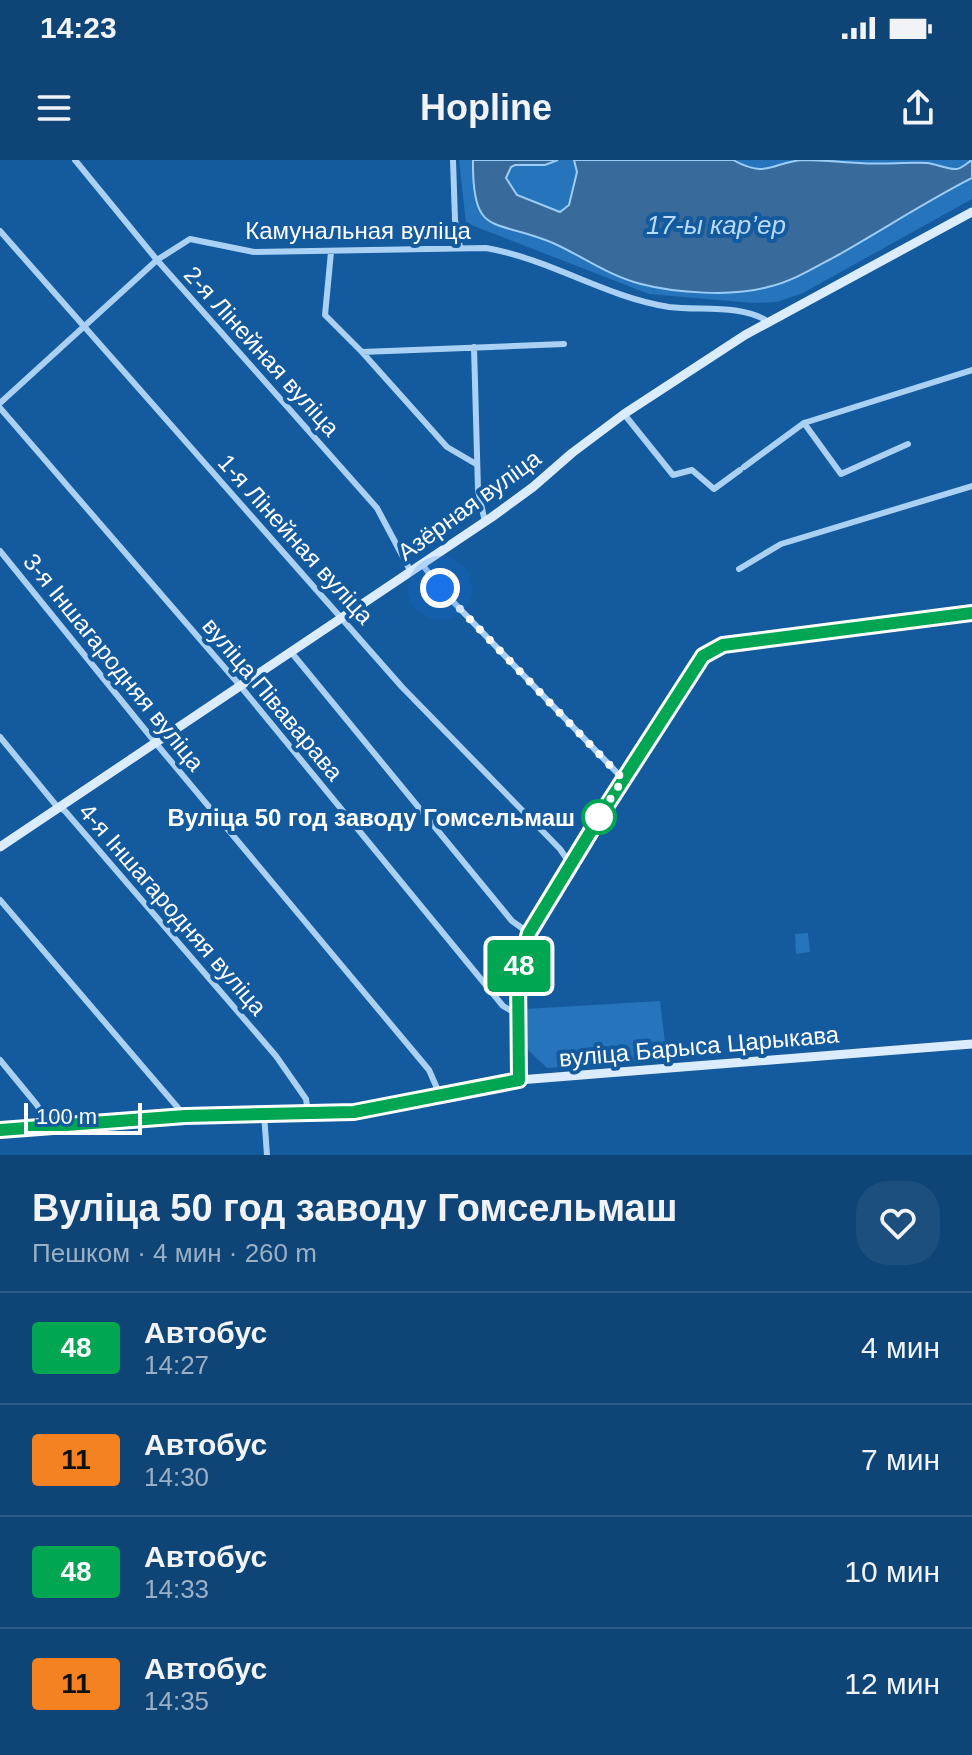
<!DOCTYPE html>
<html lang="ru">
<meta charset="utf-8">
<style>
body{margin:0;font-family:Arial,sans-serif;background:#1c4e7e;color:#f1f3f6;height:100vh;display:flex;flex-direction:column;font-size:30px;white-space:nowrap}
*{box-sizing:border-box;margin:0}
p{font-size:26px;color:#9bb0c5}
.icon{flex:none;width:44px;height:44px;fill:none;stroke:currentColor;stroke-width:2;stroke-linecap:round;stroke-linejoin:round}
.map{position:relative;height:995px;overflow:hidden}
.drawer{display:flex;flex-direction:column;background:#0e4476;flex:1}
.drawer>*{flex:none}
.badge{padding:0 16px;border-radius:6px;font-size:28px;line-height:52px}
.scale{position:absolute;left:24px;bottom:20px;width:118px;box-sizing:border-box;padding-left:8px;border:4px solid #fff;border-top:0;font-size:22px;line-height:28px;white-space:nowrap;color:#fff;-webkit-text-stroke:6px #135a9e;paint-order:stroke}
.you{position:absolute;width:40px;height:40px;margin:-20px;border:6px solid #fff;border-radius:50%;background:#1a73e8;box-shadow:0 0 0 12px #1a73e833}
.map>.badge{position:absolute;translate:-50% -50%;box-shadow:0 0 0 4px #fff}
.round{display:grid;place-items:center;flex:none;width:84px;height:84px;border-radius:32px;background:#1c4e7e}
.summary{display:flex;align-items:center;justify-content:space-between;height:136px;padding:0 32px}
h1{font-size:38px;font-weight:600;line-height:60px}
ul{padding:0;list-style:none}
li{display:flex;align-items:center;gap:24px;height:112px;padding:0 32px;border-top:2px solid #2e5c88}
li div{flex:1}
li b{display:block;font-size:30px}
li em{font-style:normal}
li .badge{min-width:88px;font-weight:700;text-align:center}
.status{display:flex;justify-content:space-between;align-items:center;height:56px;padding:0 40px;background:#0e4476;direction:ltr}
.status svg{height:22px;fill:currentColor}
header{display:flex;justify-content:space-between;align-items:center;height:104px;padding:0 32px;background:#0e4476;font-size:36px;font-weight:600}
.map>svg:first-child{display:block}
.green{fill:#2674bc}
.water{fill:#386a9b;stroke:#9ccdf7;stroke-width:2}
.lines{fill:none;stroke-linecap:round;stroke-linejoin:round}
.street{stroke:#aad1f4;stroke-width:6}
.secondary{stroke:#daecfd;stroke-width:9}
.line-casing{stroke:#fff;stroke-width:18}
.line{stroke:#00a651;stroke-width:12}
.walk{stroke:#fff;stroke-width:8;stroke-dasharray:0 14.4}
.stop-dot{fill:#fff;stroke:#00a651;stroke-width:4}
.labels{text-anchor:middle;dominant-baseline:central;stroke-width:8;stroke-linejoin:round;paint-order:stroke}
.street-label{font-size:24px;fill:#fff;stroke:#135a9e}
.stop-label{font-size:24px;font-weight:bold;fill:#fff;stroke:#135a9e;text-anchor:end}
.water-label{font-size:26px;font-style:italic;fill:#b7dafa;stroke:#135a9e}
</style>
<div class="status"><b>14:23</b><svg viewBox="0 0 49 12"><path d="M0 12V9h3v3zM5 12V6h3v6zM10 12V3h3v9zM15 12V0h3v12zM26 1h20v11H26zM47 4h2v5h-2z"/></svg></div>
<header><svg class="icon" aria-label="menu" viewBox="0 0 24 24"><path d="M4 6h16M4 12h16M4 18h16"/></svg>Hopline<svg class="icon" aria-label="share" viewBox="0 0 24 24"><path d="M12 15V3M7 8l5-5 5 5M5 13v7h14v-7"/></svg></header>
<div class="map">
<svg width="972" height="995" viewBox="0 0 972 995">
<rect width="100%" height="100%" fill="#135a9e"/>
<path class="green" d="M 459,0 L 972,0 L 972,39 L 803,133 L 777,142 L 753,143 L 649,134 L 466,63 Z
M 808,773 L 810,792 L 796,794 L 795,774 Z
M 660,841 L 667,899 L 547,908 L 526,888 L 525,849 Z"/>
<path class="water" d="M 473,0 L 558,0 L 545,5 L 515,5 L 511,7 L 506,18 L 517,35 L 560,52 L 569,45 L 577,12 L 574,0 L 733,0 C 767,19 772,2 803,0 C 822,0 840,2 859,3 C 881,5 904,2 927,3 C 937,4 948,10 957,9 C 963,8 968,2 972,0 L 972,18 C 927,41 884,69 840,94 C 817,106 794,121 768,127 C 734,137 675,133 641,124 C 609,116 582,96 553,83 C 494,58 472,79 473,0 Z"/>
<g class="lines">
<path class="street" d="M 75,0 L 157,100 L 377,348 L 411,412
M 453,0 L 455,60 L 460,87
M 0,71 L 402,527 L 560,689 L 571,705
M 331,92 L 325,155 L 362,192 L 447,287 L 476,304
M 474,187 L 478,330 L 485,362
M 362,192 L 564,184
M 0,243 L 157,100 L 190,79 L 254,92 L 486,88 C 550,99 605,137 669,147 C 700,151 740,144 767,161
M 0,248 L 237,522 L 503,846 L 517,854
M 624,254 L 673,315 L 692,310 L 714,329 L 740,310
M 804,263 L 841,314 L 908,284
M 744,307 L 804,263 L 972,210
M 0,391 L 159,587 L 429,910 L 440,935
M 422,404 L 440,428 L 623,619
M 739,409 L 781,384 L 972,326
M 291,492 L 512,761 L 529,773
M 0,577 L 55,644 L 65,651 L 276,896 L 306,939 L 308,952
M 0,740 L 185,956
M 0,900 L 37,945 L 49,966
M 264,954 L 267,995"/>
<path class="secondary" d="M 0,687 L 492,357 L 533,327 L 572,293 L 624,254 L 745,175 L 972,52
M 519,920 L 518,813 L 529,773 L 602,653 L 703,496 L 723,485 L 972,453
M 0,970 L 185,956 L 354,952 L 519,920 L 972,884"/>
</g>
<g class="lines">
<g class="line-casing">
<path id="line" d="M 0,970 L 185,956 L 354,952 L 519,920 L 518,813 L 529,773 L 602,653 L 703,496 L 723,485 L 972,453"/>
</g>
<use href="#line" class="line"/>
<path class="walk" d="M 440,428 L 623,619 L 599,657"/>
</g>
<circle class="stop-dot" cx="599" cy="657" r="16"/>
<g class="labels">
<g class="street-label">
<text x="358" y="70">Камунальная вуліца</text>
<text transform="translate(262 191) rotate(48)">2-я Лінейная вуліца</text>
<text transform="translate(469 345) rotate(-36)">Азёрная вуліца</text>
<text transform="translate(296 379) rotate(48)">1-я Лінейная вуліца</text>
<text transform="translate(114 502) rotate(51)">3-я Іншагародняя вуліца</text>
<text transform="translate(273 539) rotate(50)">вуліца Піваварава</text>
<text transform="translate(173 749) rotate(49)">4-я Іншагародняя вуліца</text>
<text transform="translate(699 886) rotate(-5)">вуліца Барыса Царыкава</text>
</g>
<g class="stop-label">
<text x="575" y="657">Вуліца 50 год заводу Гомсельмаш</text>
</g>
<g class="water-label">
<text x="716" y="65">17-ы кар’ер</text>
</g>
</g>
</svg>
<div class="scale">100 m</div>
<div class="you" style="left:440px;top:428px"></div>
<b class="badge" style="left:519px;top:806px;background:#00a651;color:#fff">48</b>
</div>
<section class="drawer">
<div class="summary"><div><h1>Вуліца 50 год заводу Гомсельмаш</h1><p>Пешком · 4 мин · 260 m</p></div><a class="round"><svg class="icon" aria-label="heart" viewBox="0 0 24 24"><path d="M12 20l-8-8c-3-5 5-10 8-4 3-6 11-1 8 4z"/></svg></a></div>
<ul>
<li><span class="badge" style="background:#00a651;color:#fff">48</span><div><b>Автобус</b><p>14:27</p></div><em>4 мин</em></li>
<li><span class="badge" style="background:#f58220;color:#111">11</span><div><b>Автобус</b><p>14:30</p></div><em>7 мин</em></li>
<li><span class="badge" style="background:#00a651;color:#fff">48</span><div><b>Автобус</b><p>14:33</p></div><em>10 мин</em></li>
<li><span class="badge" style="background:#f58220;color:#111">11</span><div><b>Автобус</b><p>14:35</p></div><em>12 мин</em></li>
</ul>
</section>
